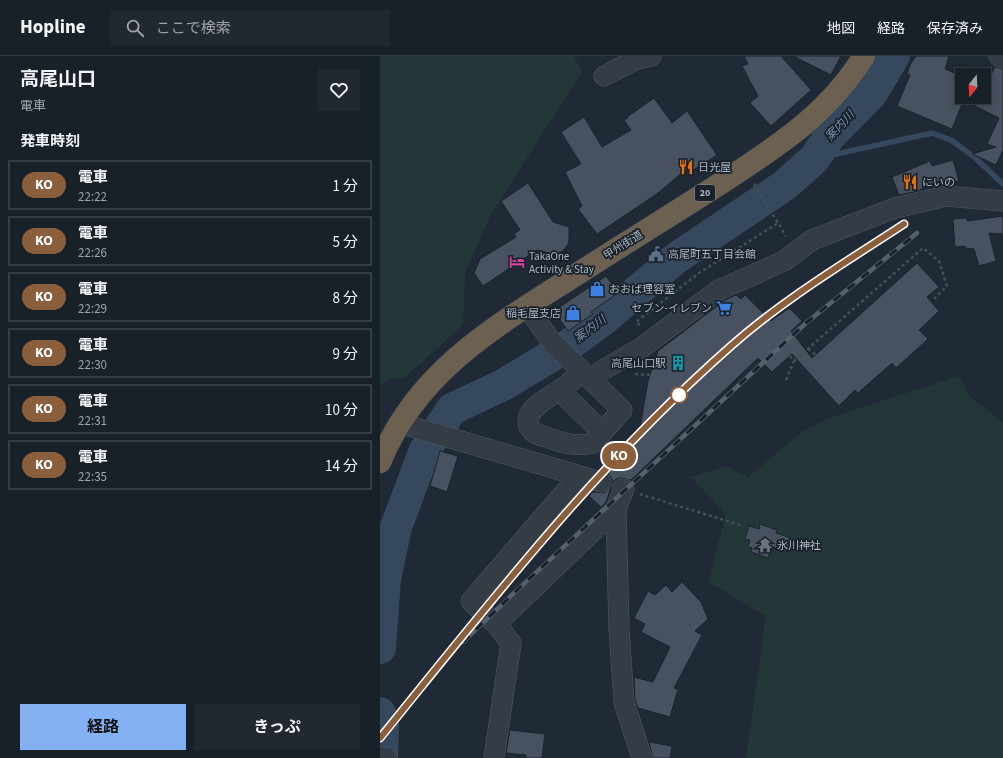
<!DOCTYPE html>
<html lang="ja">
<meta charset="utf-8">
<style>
body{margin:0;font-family:"Source Sans 3","Noto Sans JP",sans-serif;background:#212830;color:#f1f3f6;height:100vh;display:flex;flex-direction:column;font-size:15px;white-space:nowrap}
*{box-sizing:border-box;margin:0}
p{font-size:13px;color:#9fa3a8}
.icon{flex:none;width:22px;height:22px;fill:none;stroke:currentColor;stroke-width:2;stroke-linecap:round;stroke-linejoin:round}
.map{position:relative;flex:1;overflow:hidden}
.side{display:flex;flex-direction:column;background:#182028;width:380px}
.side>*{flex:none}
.badge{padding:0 8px;border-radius:13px;font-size:14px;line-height:26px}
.needle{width:26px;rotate:198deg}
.fabs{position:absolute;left:575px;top:12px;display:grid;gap:8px}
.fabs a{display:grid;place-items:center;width:36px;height:36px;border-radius:0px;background:#182028;box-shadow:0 2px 10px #0003,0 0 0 1px #363e45;font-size:20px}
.map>.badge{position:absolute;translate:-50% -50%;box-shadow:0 0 0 2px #fff}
h2{padding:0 20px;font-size:15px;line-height:36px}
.round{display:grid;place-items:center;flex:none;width:42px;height:42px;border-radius:0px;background:#212830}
.head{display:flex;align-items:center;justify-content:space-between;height:68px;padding:0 20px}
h1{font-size:19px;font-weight:700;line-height:30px}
.cta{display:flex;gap:8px;margin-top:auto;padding:8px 20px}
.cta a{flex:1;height:46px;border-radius:0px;background:#83b1f3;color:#111;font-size:16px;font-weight:700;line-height:46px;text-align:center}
.cta a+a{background:#212830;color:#f1f3f6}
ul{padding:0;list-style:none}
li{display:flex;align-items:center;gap:12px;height:50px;margin:0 8px 6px;padding:0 12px;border:2px solid #363e45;border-radius:0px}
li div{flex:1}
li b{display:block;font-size:15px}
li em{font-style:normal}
li .badge{min-width:44px;font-weight:700;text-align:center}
header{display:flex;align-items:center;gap:24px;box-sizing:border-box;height:56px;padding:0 20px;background:#182028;border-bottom:1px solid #363e45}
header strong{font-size:19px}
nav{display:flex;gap:22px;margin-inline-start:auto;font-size:14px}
.search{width:280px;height:36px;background:#212830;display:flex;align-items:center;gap:10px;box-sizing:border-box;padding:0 14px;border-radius:0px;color:#9fa3a8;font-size:15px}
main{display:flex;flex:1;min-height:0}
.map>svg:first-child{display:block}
.green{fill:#233738}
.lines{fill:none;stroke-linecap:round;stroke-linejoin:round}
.stream{stroke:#36485e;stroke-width:5.5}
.river{stroke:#36485e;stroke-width:32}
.building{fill:#47515f;stroke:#1b232d}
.minor-casing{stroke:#515a64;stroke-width:21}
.highway-casing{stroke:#3e4751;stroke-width:23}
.path{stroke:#405254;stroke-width:2.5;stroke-dasharray:3 3;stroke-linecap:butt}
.minor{stroke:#343c46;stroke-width:20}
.highway{stroke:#6c6151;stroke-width:22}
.rail-casing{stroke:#56606d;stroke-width:4.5}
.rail{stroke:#19212b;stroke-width:3;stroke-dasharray:9;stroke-linecap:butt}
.line-casing{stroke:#fff;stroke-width:9}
.line{stroke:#8b5e3c;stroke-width:6}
.stop-dot{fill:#fff;stroke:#8b5e3c;stroke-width:2}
.labels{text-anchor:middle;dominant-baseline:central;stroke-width:3.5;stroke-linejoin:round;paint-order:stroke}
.shield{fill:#19212b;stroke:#818a95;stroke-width:1}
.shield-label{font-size:10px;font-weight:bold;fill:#aeb7c3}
.poi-label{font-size:11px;fill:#aeb7c3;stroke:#19212b;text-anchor:start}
.street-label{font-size:11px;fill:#aeb7c3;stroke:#19212b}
.water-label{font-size:12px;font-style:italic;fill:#778eaa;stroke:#19212b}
</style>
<header>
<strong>Hopline</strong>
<div class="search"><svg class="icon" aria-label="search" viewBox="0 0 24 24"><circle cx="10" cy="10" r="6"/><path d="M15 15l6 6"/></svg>ここで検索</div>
<nav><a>地図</a><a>経路</a><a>保存済み</a></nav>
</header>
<main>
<section class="side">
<div class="head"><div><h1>高尾山口</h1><p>電車</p></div><a class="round"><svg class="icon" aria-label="heart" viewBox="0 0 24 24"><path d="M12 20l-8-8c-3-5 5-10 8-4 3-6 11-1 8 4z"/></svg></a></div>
<h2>発車時刻</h2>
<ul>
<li><span class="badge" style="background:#8b5e3c;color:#fff">KO</span><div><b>電車</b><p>22:22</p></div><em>1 分</em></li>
<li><span class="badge" style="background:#8b5e3c;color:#fff">KO</span><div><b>電車</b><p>22:26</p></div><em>5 分</em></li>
<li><span class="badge" style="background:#8b5e3c;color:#fff">KO</span><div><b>電車</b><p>22:29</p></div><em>8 分</em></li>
<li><span class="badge" style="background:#8b5e3c;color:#fff">KO</span><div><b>電車</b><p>22:30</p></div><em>9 分</em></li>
<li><span class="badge" style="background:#8b5e3c;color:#fff">KO</span><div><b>電車</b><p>22:31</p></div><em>10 分</em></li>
<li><span class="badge" style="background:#8b5e3c;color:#fff">KO</span><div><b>電車</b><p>22:35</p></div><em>14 分</em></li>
</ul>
<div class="cta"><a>経路</a><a>きっぷ</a></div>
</section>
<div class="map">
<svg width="623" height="702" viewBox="0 0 623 702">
<rect width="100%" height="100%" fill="#202a36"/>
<path class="green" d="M 0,0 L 194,0 L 202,16 L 111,158 L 85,217 L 83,269 L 24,322 L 7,323 L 0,330 Z
M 579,320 L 590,341 L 623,366 L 623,702 L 366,702 L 386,560 L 328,526 L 346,458 L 311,421 L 346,410 L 368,421 L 422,376 L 449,362 Z"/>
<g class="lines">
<path class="stream" d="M 434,103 L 552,77 L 571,84 L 593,100 L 623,128"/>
<path class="river" d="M 0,592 L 5,523 L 16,471 L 45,394 L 72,353 L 123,329 L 186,291 L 224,263 L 295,203 L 405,129 L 434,103 L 449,81 L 492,37 L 514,0
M 0,657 L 3,667 L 2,702"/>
</g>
<path class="building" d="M 364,0 L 401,0 L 431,34 L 391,70 L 370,47 L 378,40 L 362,10 L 368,8 Z
M 413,0 L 461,0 L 451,19 Z
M 536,0 L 569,0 L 565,13 L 582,20 L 582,48 L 572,73 L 517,50 L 530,19 L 527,18 L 530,9 Z
M 615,11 L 623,13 L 623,94 L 616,109 L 592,98 L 616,91 L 607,88 L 619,62 L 595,50 L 600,41 L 604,41 L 604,32 Z
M 274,42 L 292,67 L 307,55 L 337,99 L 312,115 L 309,111 L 278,137 L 217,178 L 198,153 L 202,150 L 185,116 L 201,108 L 181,76 L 204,61 L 222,91 L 251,74 L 244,64 L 248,62 L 247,61 Z
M 573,104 L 579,125 L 554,131 L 553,128 L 538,135 L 519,139 L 512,121 L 550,105 L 552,110 Z
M 148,127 L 173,166 L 189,171 L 189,186 L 185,193 L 176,199 L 157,194 L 103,230 L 94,217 L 100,203 L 136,181 L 134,178 L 140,174 L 121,145 Z
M 623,160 L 623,178 L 609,177 L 616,205 L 599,210 L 594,193 L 585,192 L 585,190 L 575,191 L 573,163 L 587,162 L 587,165 Z
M 537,207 L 559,231 L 547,241 L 559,255 L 539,274 L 548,283 L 516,312 L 512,307 L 478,337 L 475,334 L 459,350 L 412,298 L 392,316 L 378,302 L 251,424 L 242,422 L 236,423 L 232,427 L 232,423 L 228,417 L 258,383 L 268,325 L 278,295 L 345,244 L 356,239 L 361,243 L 365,239 L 391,265 L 409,252 L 422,265 L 411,275 L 432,302 Z
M 226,220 L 238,237 L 211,256 L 213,258 L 188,275 L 174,255 Z
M 60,395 L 78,400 L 67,436 L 50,430 Z
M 231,431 L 226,446 L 221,451 L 209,440 L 213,436 L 224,437 Z
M 380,468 L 397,474 L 396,477 L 411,482 L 407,496 L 392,491 L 388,502 L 371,496 L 372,492 L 368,491 L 370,484 L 365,483 L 369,470 L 379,473 Z
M 302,526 L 321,546 L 328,563 L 315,575 L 322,579 L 294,632 L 298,633 L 290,661 L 258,652 L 255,644 L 254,621 L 273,626 L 290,591 L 261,576 L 265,568 L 254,562 L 268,535 L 275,539 L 286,529 L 292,536 Z
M 130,674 L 165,678 L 162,702 L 146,702 L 146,699 L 126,697 Z
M 269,686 L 292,690 L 290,702 L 273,702 Z"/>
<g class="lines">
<g class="minor-casing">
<path id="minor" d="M 619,0 L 623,2
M 224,20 L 257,3 L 271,0
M 147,251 L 172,286 L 242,354 L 213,387 C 196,391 182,387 166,381 C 158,379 152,377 149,370 C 142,351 177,338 188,328 C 193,324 197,319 201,315
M 221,315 L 261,292 L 339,234 L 404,205 L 432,184 L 515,152 L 566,140 L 623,145
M 179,334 L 222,376
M 19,367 L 221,426
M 199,420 L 91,545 L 116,568 L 236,453
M 242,433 L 244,433 L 236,453 L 239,573 L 244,646 L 262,702
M 0,701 L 7,702
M 114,702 L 131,587 L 116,568"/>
</g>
<g class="highway-casing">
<path id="highway" d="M 0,406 C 38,313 119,268 199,217 C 250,184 301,153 352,120 C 405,85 450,55 484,0"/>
</g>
<path class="path" d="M 374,128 L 406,180
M 260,269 L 256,266 L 319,217 L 398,167
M 428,293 L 436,299
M 410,300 L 414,305 L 543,192 L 559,205 L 567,230 L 553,244
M 255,318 L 270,319
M 406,324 L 414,305
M 260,438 L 363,470"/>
<use href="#minor" class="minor"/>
<use href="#highway" class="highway"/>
<g class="rail-casing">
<path id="rail" d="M 83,586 L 136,535 L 426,267 L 537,177
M 0,682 C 111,546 219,406 351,290 C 404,243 466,207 524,167"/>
</g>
<use href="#rail" class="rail"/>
</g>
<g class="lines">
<g class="line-casing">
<path id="line" d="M 0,682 C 111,545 219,406 351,290 C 404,243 466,206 524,168"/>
</g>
<use href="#line" class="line"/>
</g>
<defs>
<g id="restaurant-bare" transform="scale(1.2)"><path d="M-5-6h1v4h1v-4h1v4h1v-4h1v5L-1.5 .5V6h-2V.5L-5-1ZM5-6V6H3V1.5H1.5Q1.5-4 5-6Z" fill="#e8710a" stroke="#19212b" stroke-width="2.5" paint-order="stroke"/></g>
<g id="civic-bare" transform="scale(1.2)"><path d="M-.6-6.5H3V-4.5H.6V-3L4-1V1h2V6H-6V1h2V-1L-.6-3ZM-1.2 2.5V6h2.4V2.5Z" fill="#5c6f8a" stroke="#19212b" stroke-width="2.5" paint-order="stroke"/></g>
<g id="hotel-bare" transform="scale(1.2)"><path d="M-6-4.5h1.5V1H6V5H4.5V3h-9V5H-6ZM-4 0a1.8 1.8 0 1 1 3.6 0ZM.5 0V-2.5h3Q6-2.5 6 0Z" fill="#d1479c" stroke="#19212b" stroke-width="2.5" paint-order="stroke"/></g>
<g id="shop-bare" transform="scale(1.2)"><path d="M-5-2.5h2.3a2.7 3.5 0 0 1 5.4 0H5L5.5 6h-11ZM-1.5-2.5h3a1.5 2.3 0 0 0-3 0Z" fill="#3f7fe0" stroke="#19212b" stroke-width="2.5" paint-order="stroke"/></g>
<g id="supermarket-bare" transform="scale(1.2)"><path d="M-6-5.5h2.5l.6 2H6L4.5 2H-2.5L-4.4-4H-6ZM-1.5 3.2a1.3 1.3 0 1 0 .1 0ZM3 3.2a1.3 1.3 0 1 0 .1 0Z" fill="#3f7fe0" stroke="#19212b" stroke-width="2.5" paint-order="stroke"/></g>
<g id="building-bare" transform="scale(1.2)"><path d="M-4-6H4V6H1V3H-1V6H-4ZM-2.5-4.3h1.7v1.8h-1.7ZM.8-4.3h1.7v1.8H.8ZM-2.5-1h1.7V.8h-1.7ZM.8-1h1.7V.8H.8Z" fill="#0f9aa8" stroke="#19212b" stroke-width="2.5" paint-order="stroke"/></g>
<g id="temple-bare" transform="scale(1.2)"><path d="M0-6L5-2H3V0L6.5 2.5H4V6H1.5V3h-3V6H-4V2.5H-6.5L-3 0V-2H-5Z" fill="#6b7280" stroke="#19212b" stroke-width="2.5" paint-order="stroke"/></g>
</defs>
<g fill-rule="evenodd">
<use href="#restaurant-bare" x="306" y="111"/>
<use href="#restaurant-bare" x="530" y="126"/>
<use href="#civic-bare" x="276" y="198"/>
<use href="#hotel-bare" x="137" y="206"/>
<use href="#shop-bare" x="217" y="233"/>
<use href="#supermarket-bare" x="344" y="252"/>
<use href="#shop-bare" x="193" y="257"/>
<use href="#building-bare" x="298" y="307"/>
<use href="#temple-bare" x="385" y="489"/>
</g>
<circle class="stop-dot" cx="299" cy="339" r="8"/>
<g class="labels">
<rect class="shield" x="315" y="129" width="20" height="16" rx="3"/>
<g class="shield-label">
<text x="325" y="137">20</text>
</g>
<g class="poi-label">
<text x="318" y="111">日光屋</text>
<text x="542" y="126">にいの</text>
<text x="288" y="198">高尾町五丁目会館</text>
<text x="149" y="200">TakaOne<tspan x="149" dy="13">Activity &amp; Stay</tspan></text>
<text x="229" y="233">おおば理容室</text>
<text x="332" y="252" text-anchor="end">セブン-イレブン</text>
<text x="181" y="257" text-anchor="end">稲毛屋支店</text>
<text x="286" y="307" text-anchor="end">高尾山口駅</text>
<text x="397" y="489">氷川神社</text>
</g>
<g class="street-label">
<text transform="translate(243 189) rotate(-32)">甲州街道</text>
</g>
<g class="water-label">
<text transform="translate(460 70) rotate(-47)">案内川</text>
<text transform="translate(210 273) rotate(-37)">案内川</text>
</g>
</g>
</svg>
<div class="fabs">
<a><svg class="needle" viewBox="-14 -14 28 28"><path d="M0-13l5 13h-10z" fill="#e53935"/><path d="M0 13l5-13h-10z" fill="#9fa3a8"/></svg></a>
</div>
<b class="badge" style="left:239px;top:400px;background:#8b5e3c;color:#fff">KO</b>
</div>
</main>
